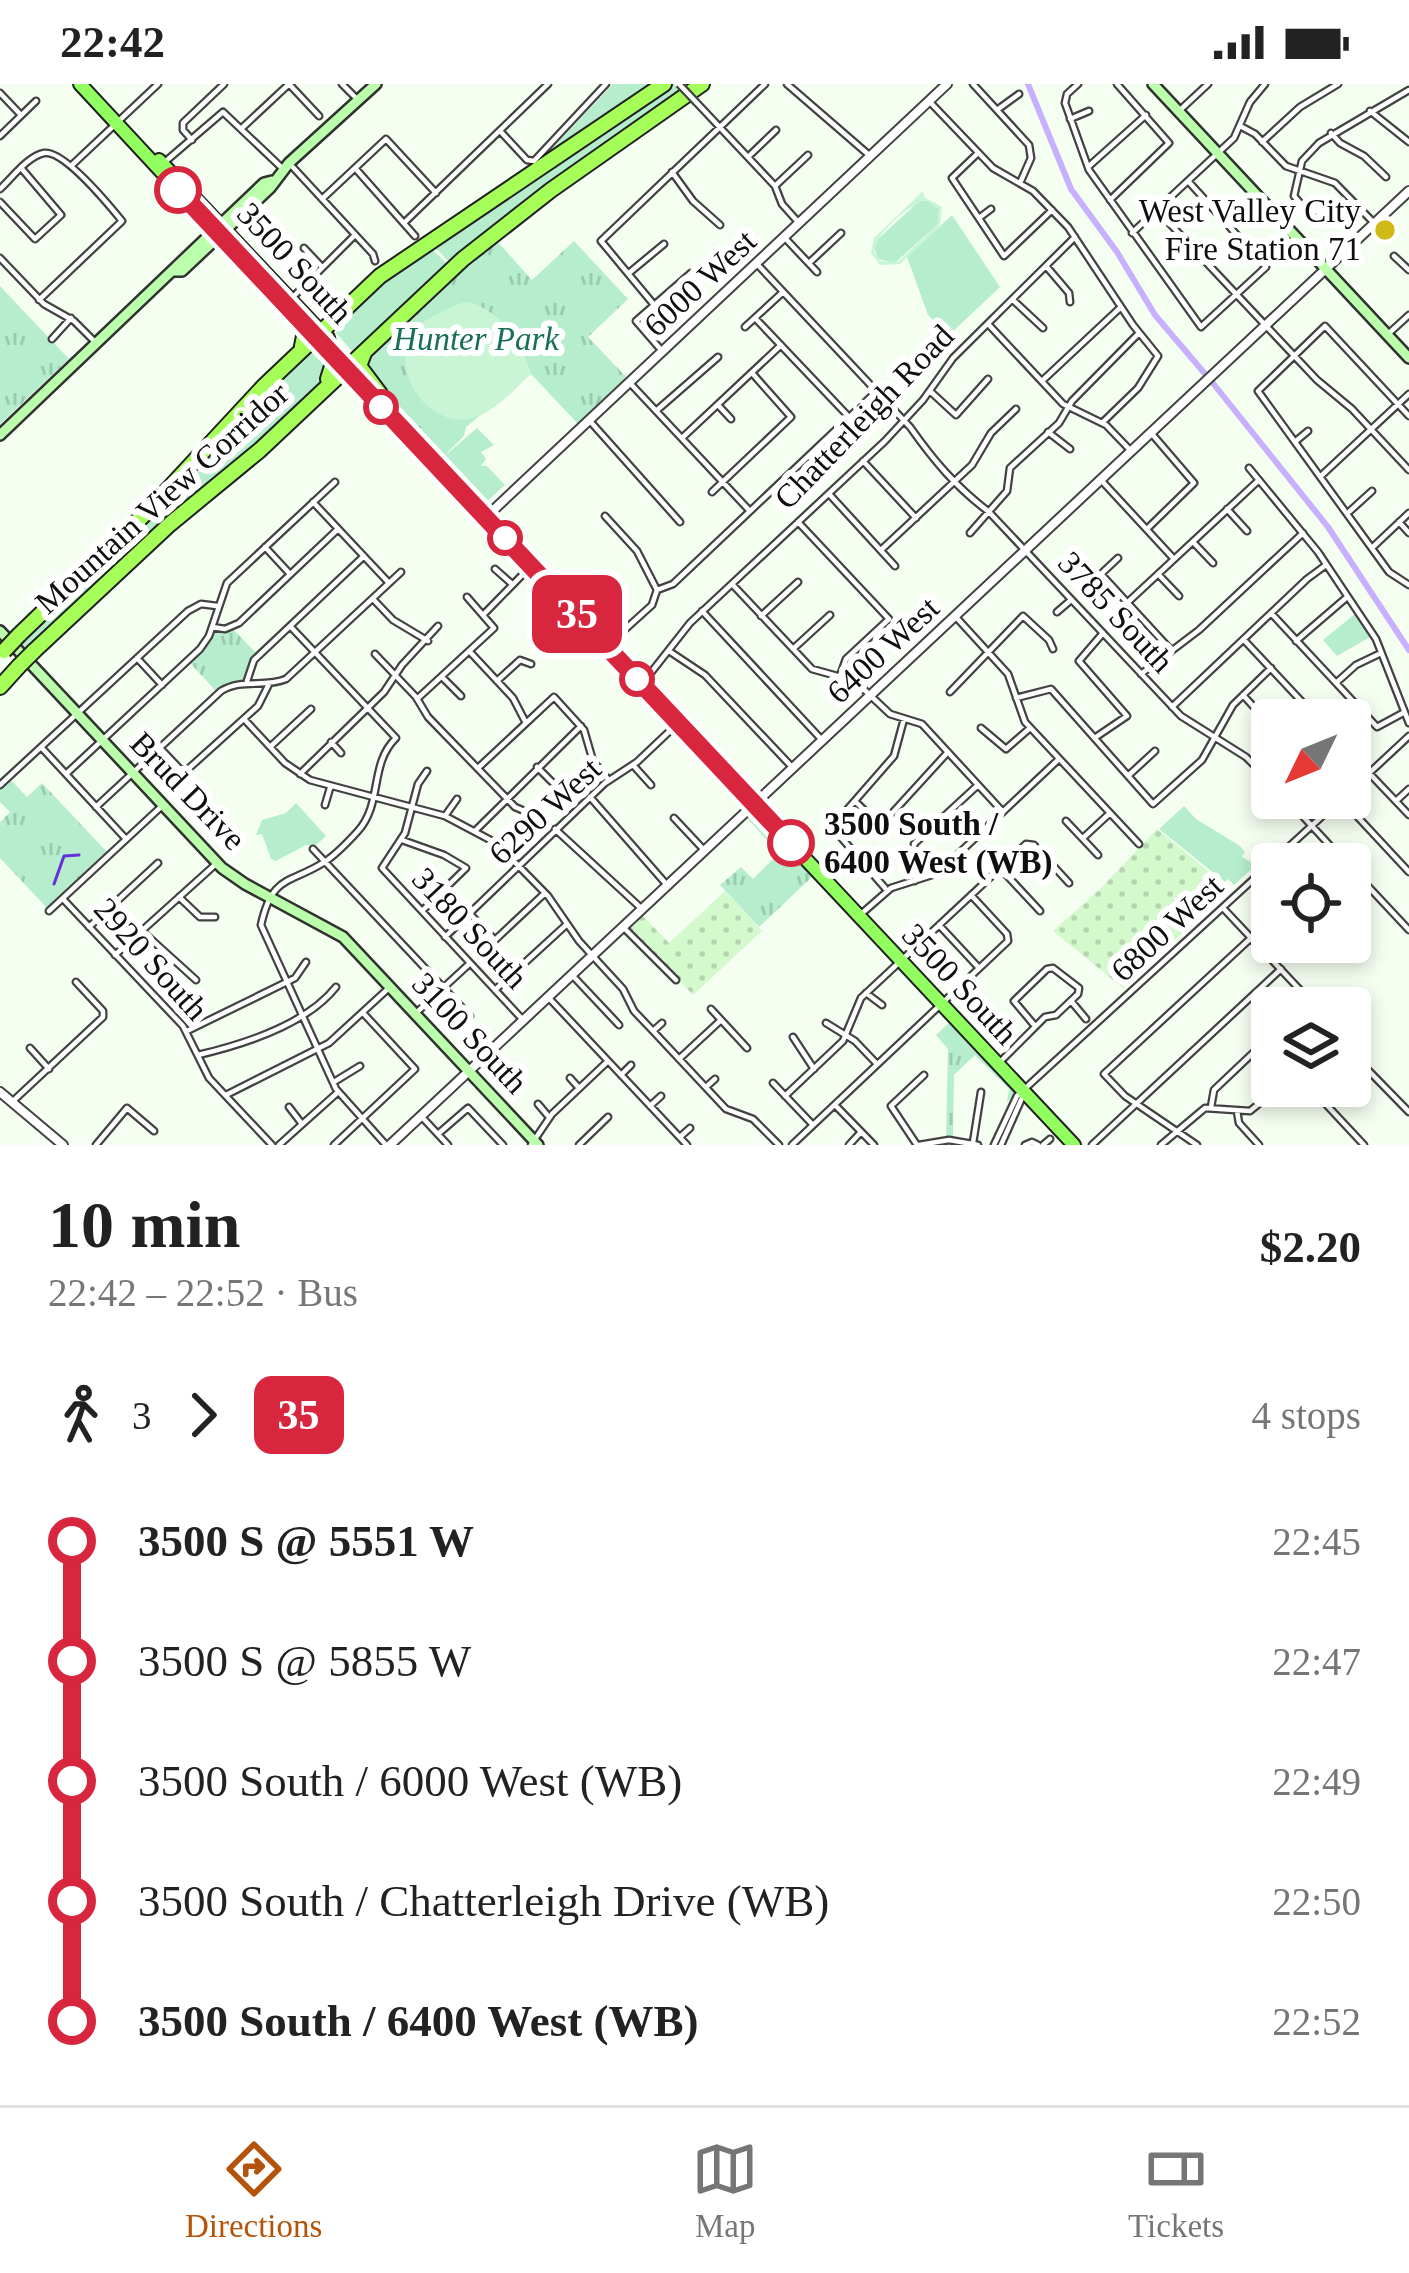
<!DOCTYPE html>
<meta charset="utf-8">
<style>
body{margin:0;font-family:"Times New Roman",serif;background:#f2f2f2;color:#222;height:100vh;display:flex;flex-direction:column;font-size:45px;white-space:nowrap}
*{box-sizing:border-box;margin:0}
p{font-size:39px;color:#767676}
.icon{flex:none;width:66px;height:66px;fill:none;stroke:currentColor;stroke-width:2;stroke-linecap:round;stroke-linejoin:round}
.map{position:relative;height:1061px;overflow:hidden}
.drawer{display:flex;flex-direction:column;background:#fff;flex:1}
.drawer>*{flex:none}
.badge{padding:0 24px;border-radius:18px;font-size:42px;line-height:78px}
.needle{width:78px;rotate:227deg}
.fabs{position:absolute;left:1251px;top:615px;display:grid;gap:24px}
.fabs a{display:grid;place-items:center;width:120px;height:120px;border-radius:12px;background:#fff;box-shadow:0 6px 18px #0003;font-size:60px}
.map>.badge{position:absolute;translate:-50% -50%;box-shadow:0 0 0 6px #fff}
.legs{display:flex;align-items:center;gap:18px;height:132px;padding:0 48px;font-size:39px}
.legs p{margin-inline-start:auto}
.summary{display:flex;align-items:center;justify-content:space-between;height:204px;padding:0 48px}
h1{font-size:66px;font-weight:600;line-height:90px}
ul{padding:0 48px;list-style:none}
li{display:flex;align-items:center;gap:42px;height:120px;font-size:45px}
li i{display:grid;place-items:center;width:18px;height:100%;margin:0 15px;background:currentColor}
li i::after{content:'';width:30px;height:30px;margin:-15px;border:9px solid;border-radius:50%;background:#fff}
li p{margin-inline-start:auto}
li:first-child i{background:linear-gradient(#0000 50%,currentColor 0)}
li:last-child i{background:linear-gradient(currentColor 50%,#0000 0)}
.status{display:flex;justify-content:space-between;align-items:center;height:84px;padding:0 60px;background:#fff;direction:ltr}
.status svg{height:33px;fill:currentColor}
.dock{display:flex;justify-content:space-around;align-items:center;height:168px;border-top:3px solid #e0e0e0;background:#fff;font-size:33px;color:#767676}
.dock a{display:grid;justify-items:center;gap:6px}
.dock .on{color:#b45309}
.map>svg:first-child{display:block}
.farmland{fill:url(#farmland-dots)}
.grass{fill:#b6eecd}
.park{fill:url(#park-tufts)}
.pitch{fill:#c9f5d5;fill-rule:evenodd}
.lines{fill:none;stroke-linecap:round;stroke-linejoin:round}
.stream{stroke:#682fdc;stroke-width:3}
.canal{stroke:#c7b0fd;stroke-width:6}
.minor-casing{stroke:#424242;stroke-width:9}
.tertiary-casing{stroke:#424242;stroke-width:12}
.secondary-casing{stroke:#313131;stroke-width:14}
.primary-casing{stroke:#202020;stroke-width:16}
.trunk-casing{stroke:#202020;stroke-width:18}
.minor{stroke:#fff;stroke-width:4.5}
.tertiary{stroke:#fff;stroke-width:8}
.secondary{stroke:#bbffac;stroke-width:9}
.primary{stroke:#92ff61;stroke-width:12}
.trunk{stroke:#a6ff58;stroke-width:14}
.minor-bridge-casing{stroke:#424242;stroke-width:9;stroke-linecap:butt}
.trunk-bridge-casing{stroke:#202020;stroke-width:18;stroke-linecap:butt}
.minor-bridge{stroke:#fff;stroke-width:4.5}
.trunk-bridge{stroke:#a6ff58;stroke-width:14}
.line-1-casing{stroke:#fff;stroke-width:27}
.line-1{stroke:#d7263d;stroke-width:18}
.stop-1-dot{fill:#fff;stroke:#d7263d;stroke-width:6}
.poi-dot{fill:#cfba17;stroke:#fff;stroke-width:4.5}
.labels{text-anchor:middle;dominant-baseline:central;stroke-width:12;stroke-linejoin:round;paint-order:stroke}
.poi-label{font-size:33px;fill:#0f0f0f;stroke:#fff;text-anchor:end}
.street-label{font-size:33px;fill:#0f0f0f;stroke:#fff}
.park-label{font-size:33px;font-style:italic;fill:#176f57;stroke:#fff}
.stop-label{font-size:33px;font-weight:bold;fill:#0f0f0f;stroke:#fff;text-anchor:start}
</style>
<div class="status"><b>22:42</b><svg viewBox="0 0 49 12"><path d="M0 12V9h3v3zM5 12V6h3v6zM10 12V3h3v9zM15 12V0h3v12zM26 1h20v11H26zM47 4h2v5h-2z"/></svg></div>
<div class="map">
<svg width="1409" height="1061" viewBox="0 0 1409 1061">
<defs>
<pattern id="farmland-dots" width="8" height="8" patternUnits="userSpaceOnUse" patternTransform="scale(3)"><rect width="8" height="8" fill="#d4f9cd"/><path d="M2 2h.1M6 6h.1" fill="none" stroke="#b5d4af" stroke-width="1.8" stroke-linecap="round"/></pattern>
<pattern id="park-tufts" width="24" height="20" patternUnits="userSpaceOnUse" patternTransform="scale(3)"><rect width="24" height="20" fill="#b6eecd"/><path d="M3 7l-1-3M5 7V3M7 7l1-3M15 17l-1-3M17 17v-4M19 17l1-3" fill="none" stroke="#9bcbaf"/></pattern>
</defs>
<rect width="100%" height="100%" fill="#f5fff1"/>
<path class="farmland" d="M 1157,745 L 1230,805 L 1123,904 L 1053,847 L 1100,805 Z
M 725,807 L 762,847 L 693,911 L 627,842 L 640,829 L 669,859 Z"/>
<path class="grass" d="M 613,0 L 656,0 L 539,79 Z
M 668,0 L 674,0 L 682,9 L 452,181 L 431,159 Z
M 927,116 L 939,125 L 938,140 L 895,179 L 878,175 L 874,163 L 877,156 L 918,118 Z
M 952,131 L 1000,203 L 948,252 L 928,231 L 907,173 Z
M 429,162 L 450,183 L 359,266 L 352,267 L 336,249 C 348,215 401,182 429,162 Z
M 316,266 L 329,280 L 322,299 L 29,568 L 19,558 L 149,433 L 308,267 Z
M 477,344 L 494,361 L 481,368 L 486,375 L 481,382 L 487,382 L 505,401 L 484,420 L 441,375 Z
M 296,719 L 326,752 L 315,762 L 306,761 L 276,777 L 271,775 L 262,750 L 256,751 L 262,736 L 286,729 Z
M 1184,722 L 1196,735 L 1240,762 L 1245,768 L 1242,773 L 1256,781 L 1234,801 L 1228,795 L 1225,798 L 1159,745 Z"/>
<path class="park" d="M 496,156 L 532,196 L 574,157 L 628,215 L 588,253 L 629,296 L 579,341 L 531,290 L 466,343 L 464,352 L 441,375 L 361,280 L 417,222 Z
M 0,202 L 69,275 L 0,340 Z
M 1356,529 L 1372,552 L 1337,572 L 1323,556 Z
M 233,545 L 256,569 L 244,595 L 216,607 L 190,579 L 206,563 L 214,548 Z
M 10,695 L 27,713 L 42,699 L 107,768 L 47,824 L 0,774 L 0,738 L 10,728 L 0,718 L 0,704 Z
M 754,726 L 814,791 L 759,843 L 720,801 L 741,783 L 753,795 L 779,769 L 746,733 Z
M 951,937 L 1015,1009 L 1007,1019 L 1009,1005 L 975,971 L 954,991 L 953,1053 L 946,1053 L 948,965 L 936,951 Z"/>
<path class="pitch" d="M 923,107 L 924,113 L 942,123 L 940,142 L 900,180 L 880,181 L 871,169 L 874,154 ZM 925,116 L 939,125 L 938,140 L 898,178 L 880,177 L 874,168 C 877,148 906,123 925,116 Z
M 470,218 C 504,231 521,256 531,290 C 516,304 500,322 481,331 C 426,357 369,263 435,231 C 447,225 457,219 470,218 Z"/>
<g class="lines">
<path class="stream" d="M 54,800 L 64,772 L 79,771"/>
<path class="canal" d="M 1028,0 L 1071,105 L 1117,168 L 1155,231 L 1206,291
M 1212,298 L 1328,443 L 1409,566"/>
<g class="minor-casing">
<path id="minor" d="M 342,0 L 355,13
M 787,0 L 869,71
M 973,0 L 1029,61 L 1031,74 L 1020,99
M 1078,0 L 1067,10 L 1065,19 L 1089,86 L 1201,243 L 1266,183 L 1188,97
M 0,9 L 21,31
M 929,17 L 993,84 L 1033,107 L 1068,143 L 1133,241 L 1158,272 L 1138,304 L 1102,339
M 696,18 L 775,102 L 782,120 L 799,139
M 997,26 L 1019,10
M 1370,27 L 1409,58
M 1178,28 L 1208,0
M 1070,35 L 1089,27
M 1242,43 L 1255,50 L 1286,82 L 1335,99 L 1374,139
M 242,44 L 289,0 L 319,32
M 501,48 L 527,76 L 534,77 L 606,0
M 1331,49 L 1340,59 L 1364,72 L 1386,93
M 0,52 L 36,17
M 192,56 L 183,46 L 183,39 L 224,0
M 1262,58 L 1300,23 L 1338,0
M 978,69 L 952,94 L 1004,172 L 1052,126
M 748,73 L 776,46
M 166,77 L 223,28 L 283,85
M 289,79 L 373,170 L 375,177
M 71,82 L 158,0
M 1088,83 L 1146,31
M 355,84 L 415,152
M 672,88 L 693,117 L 720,141
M 775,102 L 808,71
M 0,105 C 12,94 28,72 44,69 C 64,66 109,121 122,137 L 39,216
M 322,115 L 386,55 L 436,109
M 1110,116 L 1169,59 L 1117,0
M 0,118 L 35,155 L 61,131 L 22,85
M 1157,126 L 1317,296 L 1352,325 L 1409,386
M 979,134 L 991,125
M 1315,136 L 1294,112 L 1302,77 L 1319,59 L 1409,6
M 405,138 L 548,0
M 1132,149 L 1234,54 L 1250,18 L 1265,0
M 784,153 L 817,188
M 304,164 L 321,182
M 1394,172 L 1409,186
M 0,174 L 44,220 L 74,237 L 97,260
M 756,179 L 910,343 C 934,377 956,403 989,428 L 1181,632 L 1246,673 L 1272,699
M 809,179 L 841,149
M 1046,182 L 1069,209 L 1070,218
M 629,189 L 664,160
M 291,215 L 355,151
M 1013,216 L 1043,244
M 655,222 L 601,157 L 765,0
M 755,234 L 849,333
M 989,241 L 1063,320 L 1106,341 L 1131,367
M 745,243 L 783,208
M 1387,251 L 1409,231
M 52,255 L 71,234
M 662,267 L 636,237 L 691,189
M 1042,297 L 1121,223
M 629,298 L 748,425
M 931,308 L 956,331 L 988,295
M 718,321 L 731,335
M 656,327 L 718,273
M 1409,332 L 1325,242 L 1258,307 L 1389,488 L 1409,501
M 589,336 L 680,438
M 1048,348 L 1070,365
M 682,354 L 781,261
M 1296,357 L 1308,347
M 863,377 L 916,434
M 1249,384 L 1318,468 L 1376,555 L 1409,639
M 1322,391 L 1409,310
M 1101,396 L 1174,475
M 712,408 L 791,333 L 752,289
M 830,411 L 895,482
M 313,418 L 389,499
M 1227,425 L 1247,447
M 1350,427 L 1372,407
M 605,432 L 637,467 L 657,506
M 798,438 L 889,535 L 846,575 L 840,592
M 1399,438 L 1409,449
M 1147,445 L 1194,399 L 1152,350
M 970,449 L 1007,407 L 1010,384 L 1059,339 L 1072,317 L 1139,249
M 1193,458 L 1213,479
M 1374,462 L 1409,429
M 265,463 L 290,490
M 881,466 L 972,381 L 991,349 L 1016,325
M 1118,474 L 1101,490 L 1170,565
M 495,485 L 512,500
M 1158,490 L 1179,512
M 732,500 L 812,585 L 855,597 L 890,630 L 922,640 L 1003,728
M 657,506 L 673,500 L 877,307
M 373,515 L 393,536 L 428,557
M 1127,519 L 1259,396
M 702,527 L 821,655
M 1057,528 L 1071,516
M 1271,529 L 1377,643 L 1403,629
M 483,531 L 529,484
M 761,532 L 798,498
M 955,532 L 1008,590 L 1025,638 L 1139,760
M 290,542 L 396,654 C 369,680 383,719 358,747 C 348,758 336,771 323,779 C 289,800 272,791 261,841 L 336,1005 L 386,1061
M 212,543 L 225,545 L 239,539 L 338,445
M 1244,556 L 1319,636
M 1296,557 L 1346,514
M 610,559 L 652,521 L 657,506
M 793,565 L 830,531
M 669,567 L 705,591 L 791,682
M 471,569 L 513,614 L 526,639
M 375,570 L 416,613 L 428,633 L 515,723 L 522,726
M 137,574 L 162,601
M 1141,590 L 1199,546 L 1303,449
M 444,595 L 461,612
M 247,597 L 254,576 L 364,472
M 497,597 L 520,576 L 531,580
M 1336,599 L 1356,581 L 1381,569
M 642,600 L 690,539 L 885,357 L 923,316 L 953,274 L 1075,153
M 950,608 L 1023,532 L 1049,556 L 1053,565
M 1243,611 L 1272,643
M 1016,614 L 1051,605 L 1153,720 L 1202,676 L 1233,621 L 1271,584
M 417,615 L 494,544 L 467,513
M 1172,623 L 1307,495 L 1326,481
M 244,635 L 285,679 L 310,696 L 445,732 L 496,759 L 548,812 L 579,857 L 623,905 L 634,927 L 653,947 L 726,1025 L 753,1035 L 779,1061
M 981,644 L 1006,665 L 1030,644
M 1096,653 L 1127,632 L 1079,577 L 1103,549
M 331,658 L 341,669
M 41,663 L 126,755
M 270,663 L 311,625
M 161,665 L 179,684 L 187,686 L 258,622 L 269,600
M 1350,669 L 1409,731
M 633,681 L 651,701
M 537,683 L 552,698
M 478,684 L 554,613 L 584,646 L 593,677 L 607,694
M 427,687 L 418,700 L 405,749 L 382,784 L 523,936
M 66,690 L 200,565 L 209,552 L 227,499 L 335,398
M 300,690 L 384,608 L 402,581 L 438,542
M 1129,691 L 1155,667
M 0,701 L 188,527 L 201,520 L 217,522
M 1350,707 L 1409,652
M 590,713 L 667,801
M 1286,714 L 1347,780
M 1341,715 L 1409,788
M 1396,717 L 1409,705
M 856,718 L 875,737 L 885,737 L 948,668
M 325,721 L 330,704
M 96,723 L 221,607 C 242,594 264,604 286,595 L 401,488
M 445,732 L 457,715
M 674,734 L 704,766
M 1066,737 L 1098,771
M 555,745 L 642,825
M 476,746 L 581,642
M 1083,754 L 1110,729
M 402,756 L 444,771 L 466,784 L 422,827
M 313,765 L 470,932
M 1282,770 L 1291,780
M 1350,783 L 1409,846
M 1000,784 L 1040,827
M 1255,796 L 1272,815
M 915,797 L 914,760 L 978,701
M 885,804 L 832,743 L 894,672 L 904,635
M 179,813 L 200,833 L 215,833
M 63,815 L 183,942 L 209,994 L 272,1061
M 1223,824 L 1317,924
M 49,827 L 163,721
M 470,830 L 495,856 L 545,809
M 860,831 L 891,804 L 938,789 L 1059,675
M 939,841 L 979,884
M 89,843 L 158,779
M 625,845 L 676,896
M 143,848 L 196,896
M 445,853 L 605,699 L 637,678 L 674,643
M 115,871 L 217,779
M 572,891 L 619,941
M 495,906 L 566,841
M 866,909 L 882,921
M 548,913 L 687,1061
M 1071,917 L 1086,935
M 711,925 L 747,964
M 415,930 L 468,881
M 1350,938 L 1352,936
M 826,939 L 855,957 L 877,980
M 187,947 L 295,894 L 306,878
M 653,947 L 662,939
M 793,953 L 814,985
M 30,964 L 49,985
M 489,968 L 509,990
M 198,971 C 245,960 306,941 336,903
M 679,975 L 721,936
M 1002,976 L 1045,933 L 1056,931 L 1078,910 L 1079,904 L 1053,884 L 1047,885 L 1014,917 L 1035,942
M 1367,985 L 1409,1028
M 621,991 L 631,981
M 570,994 L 579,1004
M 1350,995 L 1367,985
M 334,998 L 360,982
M 773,999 L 813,1041
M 1337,1002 L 1322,1016 L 1364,1061
M 706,1003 L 715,995
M 226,1011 L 329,959 L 390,903
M 785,1012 L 843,957 L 861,914 L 1026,760 L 1034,761 L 1069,799
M 12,1018 L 103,933 L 103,927 L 76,898
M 538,1020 L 549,1033
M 650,1022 L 661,1012
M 836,1022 L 874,1061
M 289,1023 L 302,1040
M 1211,1023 L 1214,1006 L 1272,951
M 1237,1027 L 1239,1039 L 1259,1061
M 421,1032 L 448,1061
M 438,1050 L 468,1024 L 503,1061
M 680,1053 L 690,1044
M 973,1059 L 981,1008
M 96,1061 L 127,1024 L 154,1047
M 279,1061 L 337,1009
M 334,1061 L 415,985 L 364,930
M 531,1061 L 552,1030 L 607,978
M 579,1061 L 608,1033
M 792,1061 L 1008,857 L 1007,850 L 971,811
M 849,1061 L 861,1048
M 917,1061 L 891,1022 L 924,991
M 919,1061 L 949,1056 L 978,1061
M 994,1061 L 1017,1012 L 1342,714
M 1001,1061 L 1022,1014
M 1025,1061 L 1032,1058 L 1038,1061
M 1043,1061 L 1050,1055
M 1092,1061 L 1281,885
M 1161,1061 L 1205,1024 L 1250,1027 L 1281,1002
M 1197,1061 L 1125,1012 L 1104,990 L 1251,854"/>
</g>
<g class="tertiary-casing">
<path id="tertiary" d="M 486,433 L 947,0
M 0,1008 L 63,1061
M 390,1061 L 1409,107"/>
</g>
<g class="secondary-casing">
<path id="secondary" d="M 1153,0 L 1409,274
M 174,187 L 182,187 L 270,104 L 289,79 L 376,0
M 0,351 L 264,99 L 272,97
M 0,547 L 222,784 L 245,800 L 343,853 L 538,1061"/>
</g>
<g class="primary-casing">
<path id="primary" d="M 80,0 L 275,210
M 159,76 L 322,249
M 310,247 L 1074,1061"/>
</g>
<g class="trunk-casing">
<path id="trunk" d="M 270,204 L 305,247 L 302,262
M 327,254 L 333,279 L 328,295
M 364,269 L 359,282 L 380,310
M 19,551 L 147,428 L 264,302 L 380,192 L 664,0
M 34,567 L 170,440 L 260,366 L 463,175 L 551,106 L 702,0
M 0,603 L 19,582"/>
</g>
<use href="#minor" class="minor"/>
<use href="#tertiary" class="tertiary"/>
<use href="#secondary" class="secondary"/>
<use href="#primary" class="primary"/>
<use href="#trunk" class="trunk"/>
<g class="minor-bridge-casing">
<path id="minor-bridge" d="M 679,0 L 696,18"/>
</g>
<g class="trunk-bridge-casing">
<path id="trunk-bridge" d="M 4,567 L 19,551
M 19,582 L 34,567"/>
</g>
<use href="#minor-bridge" class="minor-bridge"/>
<use href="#trunk-bridge" class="trunk-bridge"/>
</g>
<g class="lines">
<g class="line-1-casing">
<path id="line-1" d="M 178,106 L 791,759"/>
</g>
<use href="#line-1" class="line-1"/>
</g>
<g class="stop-1-dot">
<circle cx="178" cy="106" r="21"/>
<circle cx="381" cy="323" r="15"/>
<circle cx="505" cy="454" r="15"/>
<circle cx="637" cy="595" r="15"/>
<circle cx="791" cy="759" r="21"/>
</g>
<circle class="poi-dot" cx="1385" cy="146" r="12"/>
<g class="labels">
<g class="poi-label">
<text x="1361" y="127">West Valley City<tspan x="1361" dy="38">Fire Station 71</tspan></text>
</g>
<g class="street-label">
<text transform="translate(295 179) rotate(47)">3500 South</text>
<text transform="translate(700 199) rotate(-43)">6000 West</text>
<text transform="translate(864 333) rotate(-46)">Chatterleigh Road</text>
<text transform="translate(162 414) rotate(-42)">Mountain View Corridor</text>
<text transform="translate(1116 528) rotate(47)">3785 South</text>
<text transform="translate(883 566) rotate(-43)">6400 West</text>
<text transform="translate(188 707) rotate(46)">Brud Drive</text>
<text transform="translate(545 727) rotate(-43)">6290 West</text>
<text transform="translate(470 844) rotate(47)">3180 South</text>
<text transform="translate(1167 844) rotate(-43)">6800 West</text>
<text transform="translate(151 875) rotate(48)">2920 South</text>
<text transform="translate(960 900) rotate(47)">3500 South</text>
<text transform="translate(470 949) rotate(47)">3100 South</text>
</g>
<g class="park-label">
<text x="476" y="255">Hunter Park</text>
</g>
<g class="stop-label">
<text x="824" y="740">3500 South /<tspan x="824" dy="38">6400 West (WB)</tspan></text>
</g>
</g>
</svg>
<div class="fabs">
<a><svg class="needle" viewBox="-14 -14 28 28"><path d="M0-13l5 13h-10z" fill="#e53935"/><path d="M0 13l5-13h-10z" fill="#767676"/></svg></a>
<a><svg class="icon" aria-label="locate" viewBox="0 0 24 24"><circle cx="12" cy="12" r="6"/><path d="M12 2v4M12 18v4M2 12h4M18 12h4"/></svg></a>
<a><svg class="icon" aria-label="layers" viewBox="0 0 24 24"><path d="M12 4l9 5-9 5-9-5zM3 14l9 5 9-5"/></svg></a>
</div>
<b class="badge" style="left:577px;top:530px;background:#d7263d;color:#fff">35</b>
</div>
<section class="drawer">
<div class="summary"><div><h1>10 min</h1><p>22:42 – 22:52 · Bus</p></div><b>$2.20</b></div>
<div class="legs"><svg class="icon" aria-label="walk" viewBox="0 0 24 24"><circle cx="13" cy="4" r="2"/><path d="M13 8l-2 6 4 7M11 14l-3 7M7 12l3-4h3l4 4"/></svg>3<svg class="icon" aria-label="forward" viewBox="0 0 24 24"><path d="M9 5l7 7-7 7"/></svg><b class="badge" style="background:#d7263d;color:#fff">35</b><p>4 stops</p></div>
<ul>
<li><i style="color:#d7263d"></i><b>3500 S @ 5551 W</b><p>22:45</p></li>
<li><i style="color:#d7263d"></i><span>3500 S @ 5855 W</span><p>22:47</p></li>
<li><i style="color:#d7263d"></i><span>3500 South / 6000 West (WB)</span><p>22:49</p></li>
<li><i style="color:#d7263d"></i><span>3500 South / Chatterleigh Drive (WB)</span><p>22:50</p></li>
<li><i style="color:#d7263d"></i><b>3500 South / 6400 West (WB)</b><p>22:52</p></li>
</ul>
</section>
<nav class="dock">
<a class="on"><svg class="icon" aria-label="directions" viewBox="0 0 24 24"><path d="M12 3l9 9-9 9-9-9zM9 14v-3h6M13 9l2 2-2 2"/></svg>Directions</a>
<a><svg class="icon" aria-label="map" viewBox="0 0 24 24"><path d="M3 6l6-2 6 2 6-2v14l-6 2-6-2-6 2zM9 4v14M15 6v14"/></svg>Map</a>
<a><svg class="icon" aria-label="tickets" viewBox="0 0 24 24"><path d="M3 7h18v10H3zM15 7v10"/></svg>Tickets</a>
</nav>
